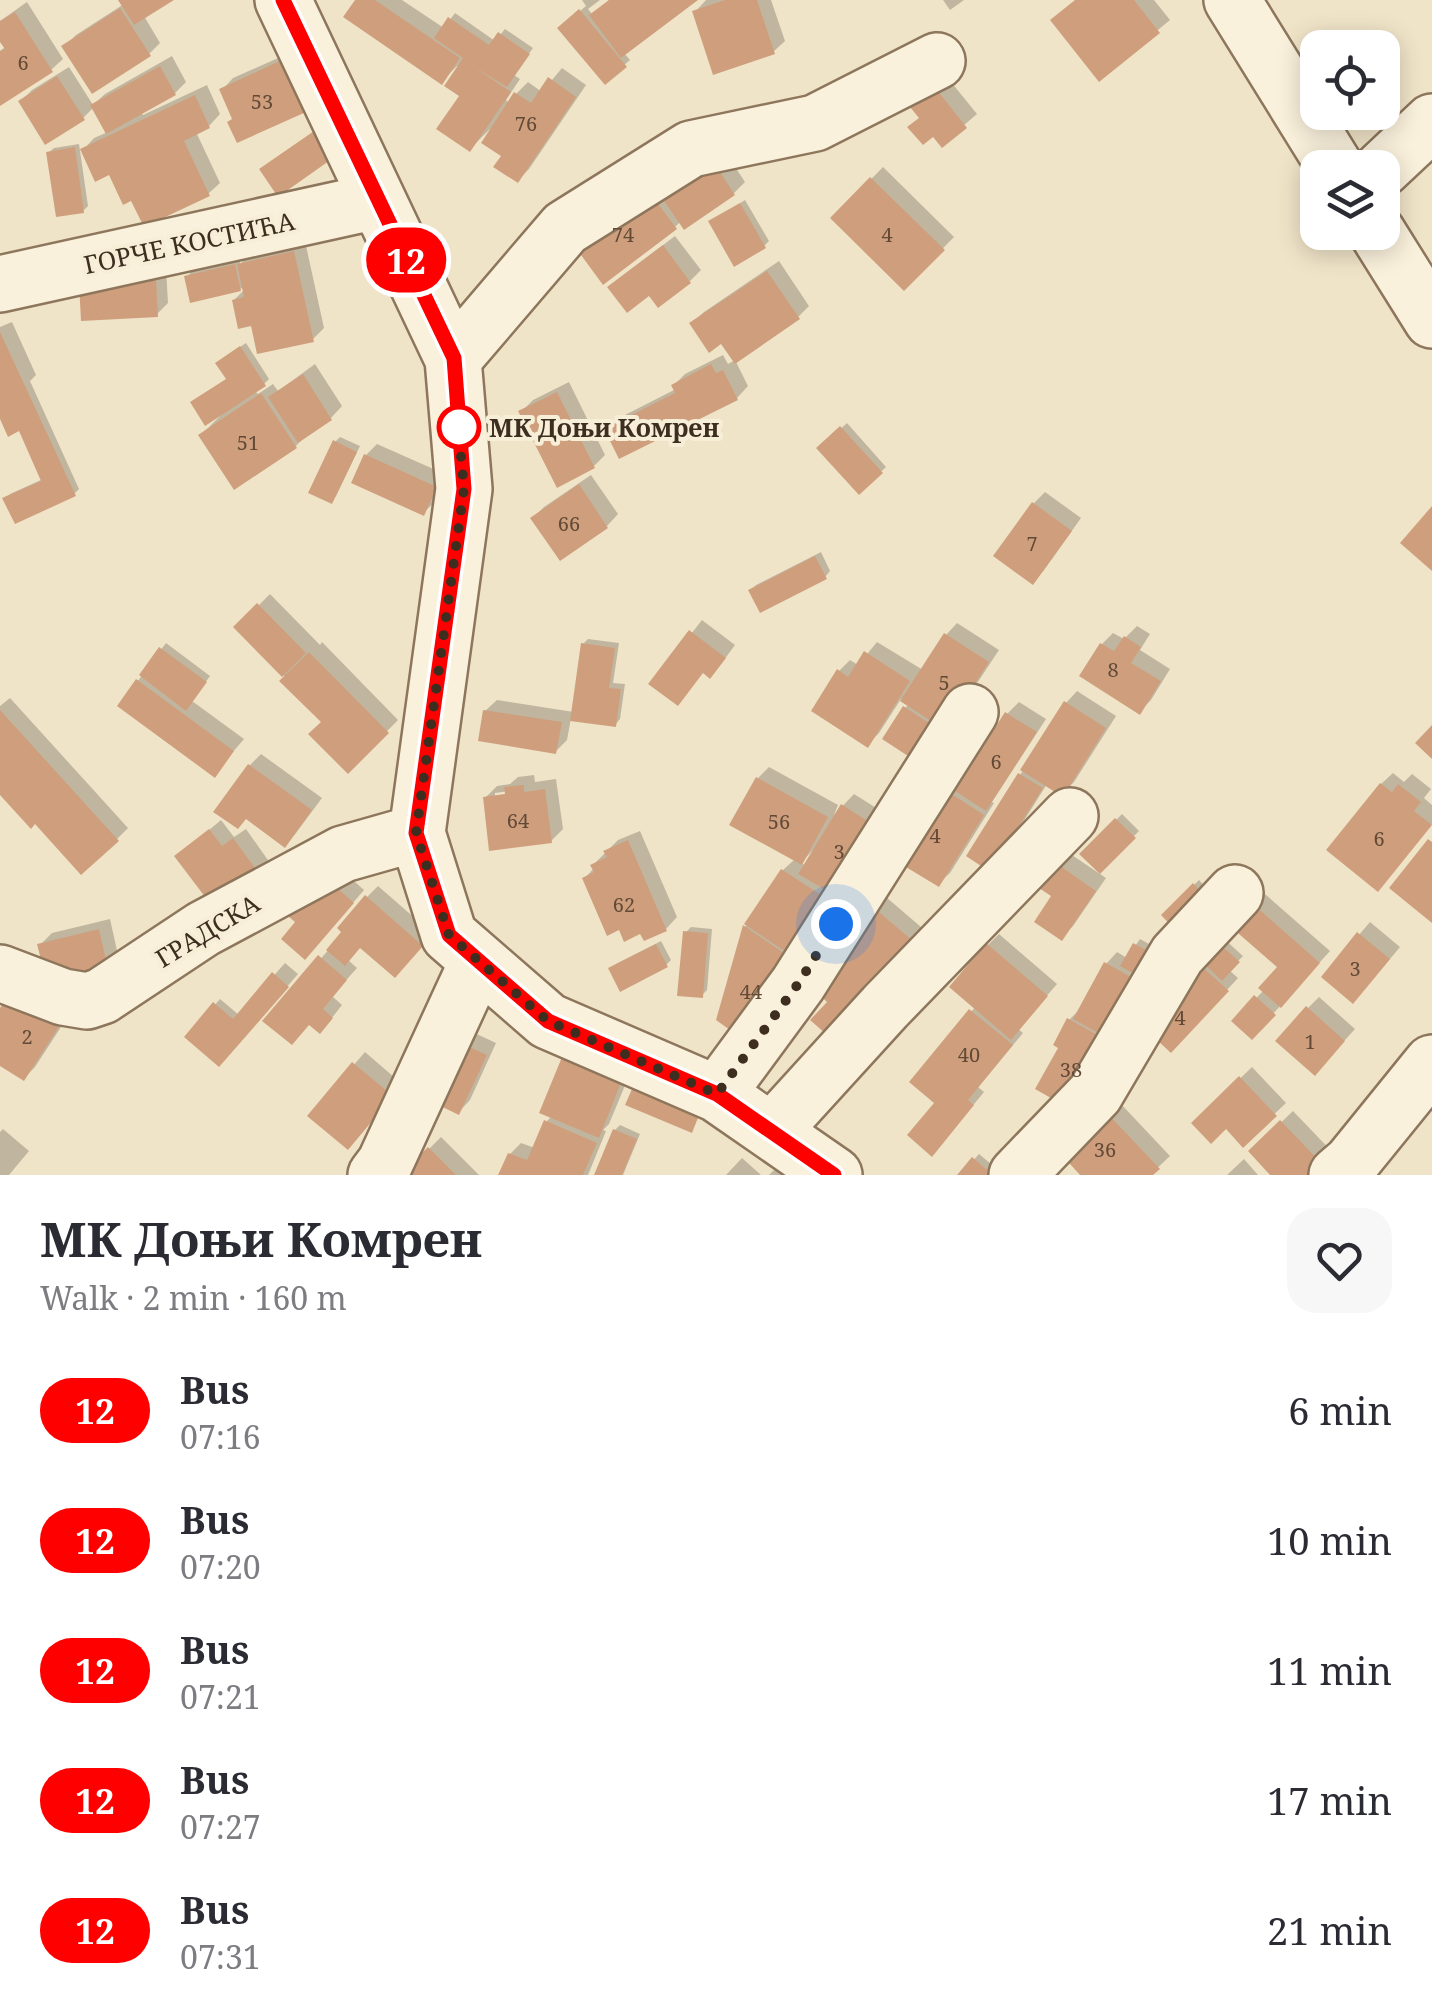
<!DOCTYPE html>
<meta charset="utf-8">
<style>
body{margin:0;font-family:"Noto Serif",serif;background:#f7f7f7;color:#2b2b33;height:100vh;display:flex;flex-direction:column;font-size:38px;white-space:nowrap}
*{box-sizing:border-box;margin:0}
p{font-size:32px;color:#7c7c81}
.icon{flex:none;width:55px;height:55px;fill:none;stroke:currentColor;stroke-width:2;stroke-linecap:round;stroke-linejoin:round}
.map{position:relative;height:1175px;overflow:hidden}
.details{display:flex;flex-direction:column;background:#fff;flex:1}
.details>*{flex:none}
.badge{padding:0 20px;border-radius:32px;font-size:35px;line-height:65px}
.buttons{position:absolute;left:1300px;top:30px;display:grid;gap:20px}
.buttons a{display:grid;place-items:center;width:100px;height:100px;border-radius:20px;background:#fff;box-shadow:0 5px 25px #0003;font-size:50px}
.you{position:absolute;width:50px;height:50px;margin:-25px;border:8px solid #fff;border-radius:50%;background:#1a73e8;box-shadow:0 0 0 15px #1a73e833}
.map>.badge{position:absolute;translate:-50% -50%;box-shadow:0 0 0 5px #fff}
.round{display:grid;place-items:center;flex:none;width:105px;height:105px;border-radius:30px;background:#f7f7f7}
.head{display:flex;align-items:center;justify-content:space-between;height:170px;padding:0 40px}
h1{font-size:48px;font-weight:700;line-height:75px}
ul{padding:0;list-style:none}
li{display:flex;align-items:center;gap:30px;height:130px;padding:0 40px}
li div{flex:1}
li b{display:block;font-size:38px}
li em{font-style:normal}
li .badge{min-width:110px;font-weight:700;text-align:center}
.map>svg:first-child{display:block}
.shadow{fill:#0003;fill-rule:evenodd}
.building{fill:#cf9f7d}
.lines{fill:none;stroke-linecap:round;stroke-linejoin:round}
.minor-casing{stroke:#8d765c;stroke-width:60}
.minor{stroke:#faf1dc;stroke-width:55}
.line-casing{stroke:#fff;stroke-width:22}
.line{stroke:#f00;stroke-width:15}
.walk{stroke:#3d2e20;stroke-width:10;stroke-dasharray:0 18}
.stop-dot{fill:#fff;stroke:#f00;stroke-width:5}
.labels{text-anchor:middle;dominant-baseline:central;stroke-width:8;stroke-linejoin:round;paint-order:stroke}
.number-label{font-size:20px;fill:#624a37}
.street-label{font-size:25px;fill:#3d2e20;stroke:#f7eed8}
.stop-label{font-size:25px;font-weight:bold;fill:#3d2e20;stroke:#f7eed8;text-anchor:start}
</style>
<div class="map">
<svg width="1432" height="1175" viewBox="0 0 1432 1175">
<rect width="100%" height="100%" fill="#f0e4c8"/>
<path class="shadow" d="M 121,0 L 170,0 L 144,16 L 160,43 L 149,54 L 64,47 L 76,35 L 124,4 Z
M 358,0 L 402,0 L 444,28 L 455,13 L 495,41 L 505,29 L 533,48 L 514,75 L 520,79 L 506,100 L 508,102 L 528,82 L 542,92 L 562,68 L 586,85 L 529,169 L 518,180 L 490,129 L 470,149 L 459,68 L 457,66 L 442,81 Z
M 582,0 L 600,0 L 588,9 L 593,15 L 609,0 L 694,0 L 624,53 L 630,60 L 605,82 L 560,28 L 586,6 Z
M 706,0 L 771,0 L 785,41 L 773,52 L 695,12 Z
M 943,0 L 964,0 L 950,10 Z
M 1076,0 L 1154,0 L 1170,20 L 1100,78 Z
M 27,2 L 63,59 L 51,70 L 0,103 L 0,51 L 6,46 L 0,37 L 0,21 Z
M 294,51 L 234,118 L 222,90 L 233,78 Z
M 172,56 L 186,82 L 175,93 L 141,112 L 143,115 L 207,85 L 220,114 L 209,126 L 196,132 L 220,183 L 208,194 L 133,197 L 110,172 L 83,150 L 94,138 L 108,132 L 94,107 L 83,118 L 21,101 L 32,90 L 69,67 L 93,105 L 105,94 Z
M 943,72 L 977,114 L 942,144 L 921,117 Z
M 79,144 L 88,206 L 83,211 L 48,153 L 54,148 Z
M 724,150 L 745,182 L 734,193 L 685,227 L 681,221 L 675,227 L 573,240 Z
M 883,167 L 954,237 L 904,288 L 833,218 Z
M 745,200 L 769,241 L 764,246 L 711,222 Z
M 675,236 L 701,270 L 690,281 L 649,292 L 610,287 L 622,276 Z
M 305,241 L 324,328 L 313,339 L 253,323 L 234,300 L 247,287 L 192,300 L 187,277 L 192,271 L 240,260 L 240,264 L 251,253 Z
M 779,261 L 809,306 L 798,317 L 735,360 L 748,386 L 737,398 L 607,430 L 619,418 L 676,389 L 674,385 L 685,374 L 723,355 L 728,364 L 735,360 L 722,341 L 692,323 L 704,312 Z
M 166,268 L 168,303 L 157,314 L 84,319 Z
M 12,322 L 36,375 L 30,381 L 79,489 L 74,494 L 5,499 L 10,494 L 43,479 L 21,428 L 0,413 L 0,327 Z
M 246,343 L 269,379 L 256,392 L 258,394 L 273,384 L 278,391 L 315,364 L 342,406 L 331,418 L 307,434 L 296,446 L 201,435 L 221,415 L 220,413 L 228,378 L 223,358 Z
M 569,382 L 605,455 L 594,466 L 521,412 L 533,400 Z
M 847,423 L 886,467 L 859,492 L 820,448 Z
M 340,437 L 360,446 L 336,496 L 331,501 L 335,442 Z
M 377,444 L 447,475 L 435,502 L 423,513 L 366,455 Z
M 591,475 L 618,514 L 607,526 L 561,558 L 533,518 L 544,507 Z
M 1045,492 L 1081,518 L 1044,570 L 1033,582 L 1033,504 Z
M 821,552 L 830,571 L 825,577 L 751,590 L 756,585 Z
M 270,594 L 320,645 L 322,642 L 398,720 L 348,771 L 324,722 L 286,678 L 237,627 Z
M 702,620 L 735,645 L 721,664 L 704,671 L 652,684 Z
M 957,623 L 999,650 L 956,715 L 932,718 L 913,747 L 905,708 L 909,704 L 901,699 L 879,733 L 868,744 L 839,671 L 850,660 L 858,665 L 877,642 L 923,670 L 946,635 Z
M 1137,626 L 1150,634 L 1140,650 L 1170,669 L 1151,700 L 1140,711 L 1102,644 L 1113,633 L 1124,639 Z
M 588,639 L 619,643 L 613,683 L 625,684 L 620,719 L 615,725 L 571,718 L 567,740 L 556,751 L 485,711 L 497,700 L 574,712 L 583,644 Z
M 166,643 L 210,676 L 192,701 L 244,739 L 214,774 L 120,705 Z
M 1077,691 L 1116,716 L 1074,782 L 1062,794 L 1047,784 L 1001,857 L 1020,775 L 1066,703 Z
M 10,698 L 128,828 L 117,839 L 35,821 L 0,791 L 0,706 Z
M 1019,702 L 1046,719 L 992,802 L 994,803 L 950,873 L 938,884 L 946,772 L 963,783 L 1007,714 Z
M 261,754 L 322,798 L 296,833 L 285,845 L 247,817 L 217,811 L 250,765 Z
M 769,767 L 838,805 L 834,815 L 854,794 L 889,816 L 755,1025 L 745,927 L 783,870 L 795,859 L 758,778 ZM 813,850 L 806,866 L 801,863 Z
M 1393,773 L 1404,782 L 1412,774 L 1431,789 L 1424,798 L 1432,805 L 1432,824 L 1389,877 L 1381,784 Z
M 534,775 L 535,782 L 556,779 L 563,829 L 551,841 L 486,797 L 497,786 L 510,784 L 518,777 ZM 517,790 L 495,798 L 495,793 Z
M 1122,814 L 1139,831 L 1100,870 L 1083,854 Z
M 221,820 L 234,837 L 246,829 L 270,863 L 259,874 L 178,856 Z
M 640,831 L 677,917 L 666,929 L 585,878 L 594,868 L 593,865 L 618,840 Z
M 1066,851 L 1106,878 L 1073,926 L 1061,938 L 1055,895 L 1040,885 Z
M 336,865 L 364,890 L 316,946 Z
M 1199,880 L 1213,895 L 1164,915 Z
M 378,886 L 432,933 L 406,963 L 361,946 L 348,960 L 357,968 L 332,996 L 342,1005 L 331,1019 L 310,1022 L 266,1020 L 332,946 L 367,897 Z
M 1265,894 L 1330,951 L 1252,1037 L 1234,1021 L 1264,990 L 1280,966 L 1254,905 Z
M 886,897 L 928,933 L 830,1001 L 875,908 Z
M 110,919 L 118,955 L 107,967 L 40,945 L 52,933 Z
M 1370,922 L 1400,947 L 1365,989 L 1324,976 Z
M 691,927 L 712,929 L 707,990 L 702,995 L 686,932 Z
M 999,934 L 1057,984 L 1018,1029 L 1023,1033 L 978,1087 L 984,1092 L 943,1142 L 937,1103 L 912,1082 L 976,1006 L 988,945 Z
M 1223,938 L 1243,956 L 1229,970 L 1238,978 L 1182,1039 L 1164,1001 Z
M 1140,939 L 1160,950 L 1117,1029 L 1061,1047 L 1069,1020 L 1080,1009 L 1106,964 L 1117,952 L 1127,958 Z
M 661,941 L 671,960 L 666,965 L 611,969 L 616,964 Z
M 285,963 L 298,974 L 230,1053 L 187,1036 L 220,999 L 239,1015 Z
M 1319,997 L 1355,1029 L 1326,1061 L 1308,1008 Z
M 72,1010 L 35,1067 L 24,1078 L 0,1063 L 0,1013 Z
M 468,1030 L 496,1043 L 470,1100 L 459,1112 Z
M 365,1052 L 402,1084 L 359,1136 L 310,1115 Z
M 638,1054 L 609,1124 L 603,1130 L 606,1131 L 588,1175 L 501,1175 L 510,1154 L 521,1143 L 535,1148 L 546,1122 L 552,1116 Z
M 1252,1067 L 1286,1103 L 1243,1144 L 1226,1126 L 1194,1123 Z
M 1120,1103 L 1170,1156 L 1150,1175 L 1083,1175 L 1076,1143 Z
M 1293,1111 L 1340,1160 L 1273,1175 L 1251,1151 Z
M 620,1125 L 640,1134 L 623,1175 L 596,1175 L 615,1130 Z
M 3,1129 L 29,1151 L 9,1175 L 0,1175 L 0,1132 Z
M 441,1137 L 479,1175 L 403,1175 Z
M 979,1154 L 997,1169 L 992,1175 L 960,1175 Z
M 742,1158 L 761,1175 L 726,1175 Z
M 1244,1159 L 1258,1175 L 1227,1175 Z
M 777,1167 L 786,1175 L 769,1175 Z"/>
<path class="building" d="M 118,0 L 174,0 L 134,25 Z
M 355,0 L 375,0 L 460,58 L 442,85 L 343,17 Z
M 609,0 L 698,0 L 621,58 L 589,15 Z
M 725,0 L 757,0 L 775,54 L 713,75 L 692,11 Z
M 1075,0 L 1134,0 L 1160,33 L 1099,82 L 1050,20 Z
M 120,8 L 151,56 L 92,94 L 61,46 Z
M 579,9 L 627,67 L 605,85 L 557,28 Z
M 15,12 L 53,72 L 0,106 L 0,51 L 5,49 L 0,42 L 0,21 Z
M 448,17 L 489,45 L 498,32 L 530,54 L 507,87 L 474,67 L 511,92 L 470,152 L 436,129 L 459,96 L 444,86 L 463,58 L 434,38 Z
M 282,60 L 306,112 L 237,143 L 227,122 L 232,119 L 219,89 Z
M 160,66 L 176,95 L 106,134 L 90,105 Z
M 57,76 L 85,120 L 45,145 L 18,101 Z
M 548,77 L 576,97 L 518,183 L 493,167 L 501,156 L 481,143 L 514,92 L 531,103 Z
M 930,81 L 967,128 L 942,148 L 933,137 L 923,145 L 907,127 L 919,118 L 905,101 Z
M 195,95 L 210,128 L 184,141 L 210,196 L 144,227 L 131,201 L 123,205 L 109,175 L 95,182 L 80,149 Z
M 317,129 L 336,156 L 278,197 L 259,169 Z
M 75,147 L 84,213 L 56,217 L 46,152 Z
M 712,160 L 735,195 L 684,230 L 660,195 Z
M 870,177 L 945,250 L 904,291 L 830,218 Z
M 643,184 L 677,229 L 603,285 L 570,240 Z
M 740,203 L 766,248 L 734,267 L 708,221 Z
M 663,245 L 691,283 L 658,308 L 649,296 L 627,313 L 607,287 Z
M 294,251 L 314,342 L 257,354 L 251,326 L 238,329 L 232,300 L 244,297 L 237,264 Z
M 235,264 L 241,291 L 190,303 L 184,276 Z
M 767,271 L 800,319 L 735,364 L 721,344 L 709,353 L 689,323 Z
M 156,279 L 158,317 L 81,321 L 79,283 Z
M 0,332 L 76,496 L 15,524 L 2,498 L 41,481 L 19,431 L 8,437 L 0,419 Z
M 240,346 L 266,386 L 205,426 L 190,402 L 226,379 L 215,363 Z
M 711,364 L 716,373 L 723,370 L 738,400 L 619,459 L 604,429 L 675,393 L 671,385 Z
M 303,374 L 332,420 L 298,443 L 268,397 Z
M 557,392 L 595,468 L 557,488 L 518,411 Z
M 261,393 L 297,448 L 234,490 L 198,435 Z
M 840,426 L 883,473 L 859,495 L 816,448 Z
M 333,440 L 357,452 L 332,504 L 308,493 Z
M 364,454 L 437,487 L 424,516 L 351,483 Z
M 579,484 L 608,528 L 560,561 L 530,518 Z
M 1032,502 L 1072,531 L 1033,585 L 993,556 Z
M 1432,506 L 1432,571 L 1400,543 Z
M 815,556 L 827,579 L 760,613 L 748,590 Z
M 257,603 L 306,653 L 282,677 L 233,627 Z
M 689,630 L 726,658 L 710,679 L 703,673 L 678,706 L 648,684 Z
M 944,633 L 989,662 L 945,730 L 900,701 Z
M 1124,636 L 1141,647 L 1131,663 L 1161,681 L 1140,715 L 1079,676 L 1100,643 L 1114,651 Z
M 581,643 L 615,648 L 609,688 L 621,689 L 616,727 L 570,721 Z
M 159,647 L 207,682 L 186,711 L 139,675 Z
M 864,651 L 910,681 L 868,748 L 811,711 L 837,669 L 848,677 Z
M 309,652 L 389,733 L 348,774 L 308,734 L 321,722 L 279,681 Z
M 136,679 L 234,751 L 215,778 L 117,706 Z
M 1064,701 L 1106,728 L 1063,797 L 1020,770 Z
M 903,706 L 929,723 L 908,756 L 882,739 Z
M 0,710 L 119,841 L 81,875 L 35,824 L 31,829 L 0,795 Z
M 483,710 L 562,722 L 556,754 L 478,741 Z
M 1005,712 L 1037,732 L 986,811 L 955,791 Z
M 1432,725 L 1432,759 L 1415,743 Z
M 248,764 L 312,810 L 285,848 L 246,819 L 238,829 L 213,812 Z
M 1018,773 L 1043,788 L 990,872 L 966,856 Z
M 756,777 L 828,817 L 802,865 L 729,825 Z
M 933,782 L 984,815 L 939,887 L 886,855 Z
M 1380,783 L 1392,792 L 1398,784 L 1421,802 L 1414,811 L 1432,825 L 1378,892 L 1326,850 Z
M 524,785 L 524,792 L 545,789 L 552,843 L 489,851 L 483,797 L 505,794 L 504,787 Z
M 841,804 L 880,829 L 838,897 L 798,874 Z
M 1115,818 L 1136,838 L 1100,874 L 1079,854 Z
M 209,829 L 222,846 L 233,838 L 261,876 L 215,910 L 174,856 Z
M 1428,839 L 1432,842 L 1432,923 L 1389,888 Z
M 628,840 L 667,931 L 644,941 L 640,934 L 624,942 L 619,930 L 607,936 L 582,878 L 594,872 L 590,865 L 607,857 L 603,851 Z
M 1053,861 L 1096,891 L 1062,941 L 1034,922 L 1051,896 L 1036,886 Z
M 781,869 L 835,904 L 798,960 L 744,924 Z
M 323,875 L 354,903 L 305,960 L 281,939 L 295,922 L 288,916 Z
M 1193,883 L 1210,901 L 1178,933 L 1161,915 Z
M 365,895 L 423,946 L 395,978 L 360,948 L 345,966 L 326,950 L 341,932 L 337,928 Z
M 1252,903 L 1320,963 L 1281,1008 L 1258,988 L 1277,967 L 1231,927 Z
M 873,907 L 919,946 L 835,1042 L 810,1020 L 827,1002 L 807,983 Z
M 743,925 L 797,962 L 744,1040 L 716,1020 Z
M 99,929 L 108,969 L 69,979 L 45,976 L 37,944 Z
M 683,931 L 708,933 L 703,998 L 677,996 Z
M 1357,932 L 1390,959 L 1353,1004 L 1321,977 Z
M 1217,942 L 1240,962 L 1222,981 L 1200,960 Z
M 986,943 L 1048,996 L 1011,1040 L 949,987 Z
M 1133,943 L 1157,956 L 1143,979 L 1120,966 Z
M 656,944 L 668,967 L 620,992 L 608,968 Z
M 318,955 L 347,980 L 323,1009 L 333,1018 L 320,1034 L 309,1025 L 292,1045 L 262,1021 Z
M 1104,962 L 1140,982 L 1109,1039 L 1073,1019 Z
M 1197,962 L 1229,991 L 1171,1053 L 1144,1028 Z
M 272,972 L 289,987 L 219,1067 L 184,1037 L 213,1002 L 233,1019 Z
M 12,990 L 62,1022 L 24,1081 L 0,1066 L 0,1008 Z
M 1254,995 L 1276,1015 L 1252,1040 L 1231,1021 Z
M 1306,1006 L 1345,1041 L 1315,1076 L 1275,1041 Z
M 969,1009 L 1013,1045 L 968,1100 L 974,1105 L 932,1157 L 907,1135 L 934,1103 L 909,1082 Z
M 1067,1018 L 1110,1042 L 1072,1110 L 1035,1089 L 1058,1048 L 1053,1045 Z
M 454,1040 L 487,1055 L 459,1115 L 428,1100 Z
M 569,1040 L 628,1065 L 599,1138 L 539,1113 Z
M 352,1062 L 393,1096 L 348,1150 L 307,1116 Z
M 639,1073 L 705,1100 L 692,1133 L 625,1105 Z
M 1239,1076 L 1277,1116 L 1243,1148 L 1226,1129 L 1211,1144 L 1191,1123 Z
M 1107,1113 L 1160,1169 L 1153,1175 L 1080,1175 L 1061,1154 Z
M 544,1120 L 597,1143 L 583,1175 L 498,1175 L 508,1153 L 527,1160 Z
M 1280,1120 L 1331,1173 L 1329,1175 L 1270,1175 L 1248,1151 Z
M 613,1129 L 637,1139 L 622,1175 L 594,1175 Z
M 428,1147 L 456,1175 L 400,1175 Z
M 972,1157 L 993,1175 L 957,1175 Z"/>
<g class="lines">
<g class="minor-casing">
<path id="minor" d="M 283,0 L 453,359 L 464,489 L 417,833 L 449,935 L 548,1021 L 717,1094 L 834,1175
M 1232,0 L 1336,168
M 1382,169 L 1432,122
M 1377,232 L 1432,320
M 0,284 L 377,201
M 453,359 L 565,228 L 691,149 L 815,123 L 937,61
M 0,973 L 63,997 L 87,1001 L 102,996 L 203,929 L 343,854 L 417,833
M 717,1094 L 798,984 L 970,712
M 772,1131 L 885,1007 L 1070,816
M 376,1175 L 385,1163 L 478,961
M 1017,1175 L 1095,1094 L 1177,955 L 1235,893
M 1337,1175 L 1351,1163 L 1432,1063"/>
</g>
<use href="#minor" class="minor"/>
</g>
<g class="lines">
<g class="line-casing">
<path id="line" d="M 283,0 L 454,358 L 464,489 L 416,833 L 449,935 L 548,1021 L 717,1094 L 834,1175"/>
</g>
<use href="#line" class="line"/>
<path class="walk" d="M 459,427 L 458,424 L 464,489 L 416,833 L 449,935 L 548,1021 L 717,1094 L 798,984 L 836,924"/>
</g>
<circle class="stop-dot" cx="459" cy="427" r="20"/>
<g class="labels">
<g class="number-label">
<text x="23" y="62">6</text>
<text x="262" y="101">53</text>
<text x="526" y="123">76</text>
<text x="623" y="234">74</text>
<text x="887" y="234">4</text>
<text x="248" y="442">51</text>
<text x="569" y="523">66</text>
<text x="1032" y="543">7</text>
<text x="1113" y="669">8</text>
<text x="944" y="682">5</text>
<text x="996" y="761">6</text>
<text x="518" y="820">64</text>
<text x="779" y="821">56</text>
<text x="935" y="835">4</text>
<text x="1379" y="838">6</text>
<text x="839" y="851">3</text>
<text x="624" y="904">62</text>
<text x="1355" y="968">3</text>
<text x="751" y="991">44</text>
<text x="1180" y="1017">4</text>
<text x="27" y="1036">2</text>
<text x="1310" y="1041">1</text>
<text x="969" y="1054">40</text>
<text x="1071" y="1069">38</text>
<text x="1105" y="1149">36</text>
</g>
<g class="street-label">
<text transform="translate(189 242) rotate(-12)">ГОРЧЕ КОСТИЋА</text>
<text transform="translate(207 930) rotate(-31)">ГРАДСКА</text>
</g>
<g class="stop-label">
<text x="489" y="427">МК Доњи Комрен</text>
</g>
</g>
</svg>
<div class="buttons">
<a><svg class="icon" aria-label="locate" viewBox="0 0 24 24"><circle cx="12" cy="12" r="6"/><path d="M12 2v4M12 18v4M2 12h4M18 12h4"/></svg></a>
<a><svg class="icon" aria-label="layers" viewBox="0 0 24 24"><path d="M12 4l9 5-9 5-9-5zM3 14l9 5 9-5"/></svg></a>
</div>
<div class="you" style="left:836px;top:924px"></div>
<b class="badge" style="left:406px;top:260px;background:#f00;color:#fff">12</b>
</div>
<section class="details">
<div class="head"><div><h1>МК Доњи Комрен</h1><p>Walk · 2 min · 160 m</p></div><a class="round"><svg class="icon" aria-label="heart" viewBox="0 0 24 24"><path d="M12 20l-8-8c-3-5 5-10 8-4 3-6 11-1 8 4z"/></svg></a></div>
<ul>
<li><span class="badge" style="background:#f00;color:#fff">12</span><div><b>Bus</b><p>07:16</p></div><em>6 min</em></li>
<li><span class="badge" style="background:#f00;color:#fff">12</span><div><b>Bus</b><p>07:20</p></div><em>10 min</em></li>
<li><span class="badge" style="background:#f00;color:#fff">12</span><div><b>Bus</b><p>07:21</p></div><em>11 min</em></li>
<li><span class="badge" style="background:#f00;color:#fff">12</span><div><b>Bus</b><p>07:27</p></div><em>17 min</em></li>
<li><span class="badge" style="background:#f00;color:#fff">12</span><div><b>Bus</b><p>07:31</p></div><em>21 min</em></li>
</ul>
</section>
